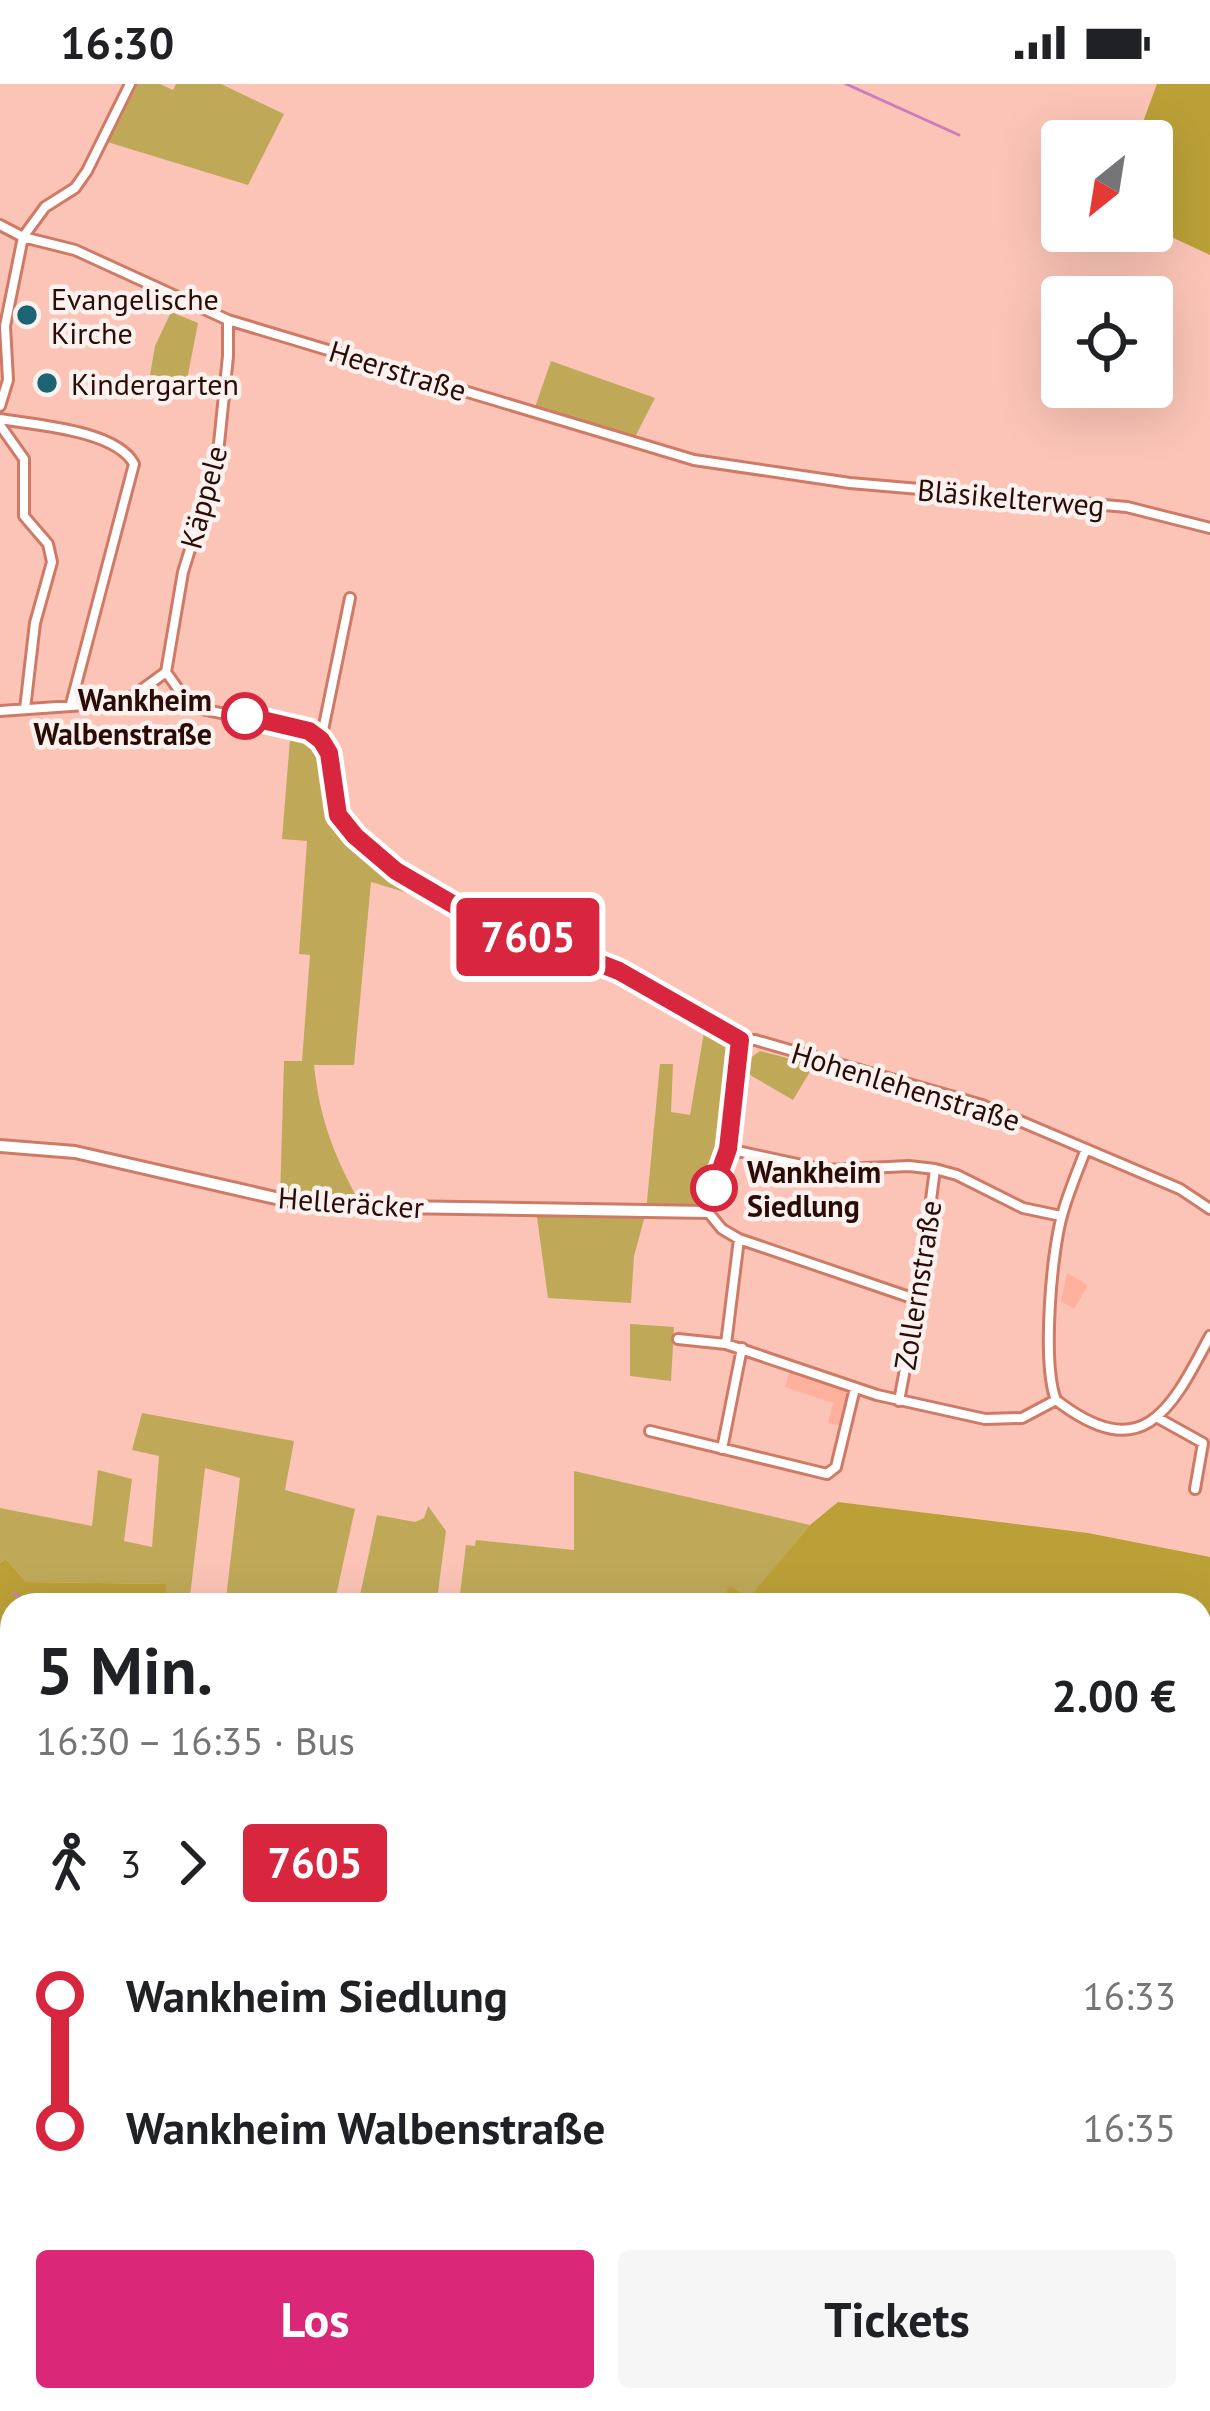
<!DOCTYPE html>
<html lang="de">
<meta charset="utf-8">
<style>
body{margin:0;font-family:"PT Sans",sans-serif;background:#f6f6f6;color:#202124;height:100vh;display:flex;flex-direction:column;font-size:45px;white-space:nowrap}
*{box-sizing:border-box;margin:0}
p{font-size:39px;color:#757577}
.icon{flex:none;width:66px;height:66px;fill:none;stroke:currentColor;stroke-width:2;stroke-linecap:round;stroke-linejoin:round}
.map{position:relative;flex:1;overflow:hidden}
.side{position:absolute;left:0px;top:1509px;width:1212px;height:819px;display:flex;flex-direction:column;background:#fff;border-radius:36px 36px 0 0;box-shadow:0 12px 48px #0002}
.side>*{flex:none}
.badge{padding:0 24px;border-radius:9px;font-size:42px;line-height:78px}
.needle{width:78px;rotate:210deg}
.tools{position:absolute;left:1041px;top:36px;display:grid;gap:24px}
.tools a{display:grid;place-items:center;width:132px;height:132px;border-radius:12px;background:#fff;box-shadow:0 12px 48px #0002;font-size:60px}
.map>.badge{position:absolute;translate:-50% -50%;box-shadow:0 0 0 6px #fff}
.legs{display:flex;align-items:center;gap:18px;height:132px;padding:0 36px;font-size:39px}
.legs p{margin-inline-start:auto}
.summary{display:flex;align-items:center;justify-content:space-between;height:204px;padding:0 36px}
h1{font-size:66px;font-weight:800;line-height:90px}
.cta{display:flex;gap:24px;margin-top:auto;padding:24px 36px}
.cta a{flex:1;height:138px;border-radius:12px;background:#db2777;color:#fff;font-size:48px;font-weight:800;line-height:138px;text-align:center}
.cta a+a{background:#f6f6f6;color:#202124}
ul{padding:0 36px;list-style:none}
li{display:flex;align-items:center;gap:42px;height:132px;font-size:45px}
li i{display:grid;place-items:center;width:18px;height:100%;margin:0 15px;background:currentColor}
li i::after{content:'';width:30px;height:30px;margin:-15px;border:9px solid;border-radius:50%;background:#fff}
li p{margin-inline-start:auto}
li:first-child i{background:linear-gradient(#0000 50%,currentColor 0)}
li:last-child i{background:linear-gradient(currentColor 50%,#0000 0)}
.status{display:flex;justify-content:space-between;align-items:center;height:84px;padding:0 60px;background:#fff;direction:ltr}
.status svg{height:33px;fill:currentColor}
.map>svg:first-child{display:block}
.built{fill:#ffb19e}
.green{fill:#bfa959}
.forest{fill:#bba037}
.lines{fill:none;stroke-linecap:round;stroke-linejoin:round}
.stream{stroke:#cb7dbb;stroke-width:3}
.street-casing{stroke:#ce7a66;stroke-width:14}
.secondary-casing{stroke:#ce7a66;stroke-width:16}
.street{stroke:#fff;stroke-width:8}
.secondary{stroke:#fff;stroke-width:10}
.line-1-casing{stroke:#fff;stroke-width:27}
.line-1{stroke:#d7263d;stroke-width:18}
.poi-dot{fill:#1d6473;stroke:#fbf1ef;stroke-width:4.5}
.stop-1-dot{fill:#fff;stroke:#d7263d;stroke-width:6}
.labels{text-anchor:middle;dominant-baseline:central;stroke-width:9;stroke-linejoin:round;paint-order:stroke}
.poi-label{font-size:30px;fill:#2b0b05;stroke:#fbf1ef;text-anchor:start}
.street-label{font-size:30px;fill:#2b0b05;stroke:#fbf1ef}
.stop-label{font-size:30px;font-weight:bold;fill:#2b0b05;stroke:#fbf1ef;text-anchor:end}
</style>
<div class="status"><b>16:30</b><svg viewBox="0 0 49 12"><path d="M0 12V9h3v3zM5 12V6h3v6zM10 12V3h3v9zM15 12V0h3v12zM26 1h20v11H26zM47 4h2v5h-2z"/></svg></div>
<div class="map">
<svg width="1210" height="2327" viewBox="0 0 1210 2327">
<rect width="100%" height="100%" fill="#fbc4b6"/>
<path class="built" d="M 1067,1189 L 1088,1201 L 1074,1225 L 1061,1217 Z
M 791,1282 L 855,1304 L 846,1343 L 828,1339 L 833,1319 L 785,1303 Z"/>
<path class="green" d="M 130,0 L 160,0 L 173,6 L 176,0 L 221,0 L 284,30 L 248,101 L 104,57 Z
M 171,228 L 198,239 L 187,296 L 150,291 L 155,262 Z
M 551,277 L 655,314 L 632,359 L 533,329 Z
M 291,643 C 352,657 317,700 341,734 C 370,775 419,800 461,825 L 371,798 L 354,981 L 314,981 C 320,1038 335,1073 362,1123 L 280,1115 L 284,977 L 302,977 L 310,871 L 299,870 L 307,757 L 282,755 Z
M 706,936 L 740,956 L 728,1065 L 708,1128 L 646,1128 L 634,1172 L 631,1219 L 548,1214 L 536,1126 L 646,1128 L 660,980 L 673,980 L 671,1028 L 690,1031 Z
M 760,967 L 814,981 L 793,1016 L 745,988 L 749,975 Z
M 630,1240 L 674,1243 L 671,1297 L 630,1292 Z
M 142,1329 L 294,1357 L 285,1406 L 355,1425 L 334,1521 L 231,1521 L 226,1515 L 240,1394 L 205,1384 L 189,1521 L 166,1521 L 166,1500 L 26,1498 L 6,1475 L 0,1479 L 0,1424 L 92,1442 L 98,1386 L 132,1395 L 124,1457 L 152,1463 L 159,1372 L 132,1366 Z
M 574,1387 L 810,1441 L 749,1515 L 730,1503 L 719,1521 L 358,1521 L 377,1431 L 415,1438 L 424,1434 L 428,1422 L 446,1447 L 437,1516 L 459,1519 L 466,1461 L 475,1462 L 476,1456 L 574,1466 Z
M 128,2316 L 253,2316 L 259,2327 L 120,2327 Z"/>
<path class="forest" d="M 1157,0 L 1210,0 L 1210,171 L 1152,144 L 1152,57 L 1136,57 Z
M 838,1418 L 1088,1449 L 1210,1473 L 1210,2133 L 1200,2129 L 1200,1521 L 719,1521 L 730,1502 L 749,1514 L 810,1441 Z
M 6,1475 L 26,1498 L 166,1500 L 166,1521 L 12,1521 L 12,2316 L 128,2316 L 120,2327 L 0,2327 L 0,1479 Z
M 1200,2164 L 1210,2172 L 1210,2327 L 360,2327 L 359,2316 L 1200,2316 Z
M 253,2316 L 321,2316 L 328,2325 L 259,2327 Z"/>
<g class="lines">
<path class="stream" d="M 846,0 L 959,51
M 15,1509 L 24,1521
M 707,2316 L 719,2327
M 815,2327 L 822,2316"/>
<g class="street-casing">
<path id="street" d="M 0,141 L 23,153 L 75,166 L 228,236 L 694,376 L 850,399 L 1127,423 L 1210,444
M 0,322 L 8,296 L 5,242 L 23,153 L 45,123 L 75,104 L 87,87 L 130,0
M 0,335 C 35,341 116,346 134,380 L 71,620
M 0,341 L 24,375 L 24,432 L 48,460 L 52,478 L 35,539 L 25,625
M 166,588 L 191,623
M 125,618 L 166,588 L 183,488 L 217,379 L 228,272 L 228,236
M 0,627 L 113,619 L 191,623 L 309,647 L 329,669 L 338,731 L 355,752 L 396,787 L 461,825 L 619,887 L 740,956 L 755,956 L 982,1021 L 1180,1105 L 1210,1125
M 321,656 L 350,514
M 740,957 L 728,1065 L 708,1118 L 708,1128 L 722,1145 L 739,1155 L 918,1216
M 728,1065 L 825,1086 L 909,1082 L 935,1085 L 957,1091 L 1023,1124 L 1061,1132
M 1086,1065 C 1078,1086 1069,1107 1063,1128 C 1051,1167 1042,1280 1056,1316 C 1143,1383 1171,1326 1210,1252
M 678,1255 L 726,1260 L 877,1311 L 985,1335 L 1022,1334 L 1056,1316
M 726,1260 L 739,1155
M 899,1317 L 918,1216 L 935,1085
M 1158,1334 L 1203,1359 L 1195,1405
M 650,1347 L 827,1390 L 836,1383 L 855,1304
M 722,1365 L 742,1264"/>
</g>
<g class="secondary-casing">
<path id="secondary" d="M 0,1062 L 75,1068 L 280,1115 L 330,1122 L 708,1128"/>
</g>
<use href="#street" class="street"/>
<use href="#secondary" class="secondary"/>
</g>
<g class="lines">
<g class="line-1-casing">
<path id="line-1" d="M 245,632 L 309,647 L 321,656 L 329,669 L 338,731 L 355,752 L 396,787 L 461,825 L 619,887 L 740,956 L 728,1065 L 714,1104"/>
</g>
<use href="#line-1" class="line-1"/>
</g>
<g class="poi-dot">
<circle cx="27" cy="231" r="12"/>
<circle cx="47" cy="299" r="12"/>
</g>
<g class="stop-1-dot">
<circle cx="245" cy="632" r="21"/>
<circle cx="714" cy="1104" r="21"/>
</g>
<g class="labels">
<g class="poi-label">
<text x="51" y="214">Evangelische<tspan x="51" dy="34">Kirche</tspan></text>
<text x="71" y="299">Kindergarten</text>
</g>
<g class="street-label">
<text transform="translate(398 286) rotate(17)">Heerstraße</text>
<text transform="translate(203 413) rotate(-75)">Käppele</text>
<text transform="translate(1011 413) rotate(5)">Bläsikelterweg</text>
<text transform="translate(906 1002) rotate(17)">Hohenlehenstraße</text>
<text transform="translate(351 1118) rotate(4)">Helleräcker</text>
<text transform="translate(917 1201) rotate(-81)">Zollernstraße</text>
</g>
<g class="stop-label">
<text x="212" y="615">Wankheim<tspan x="212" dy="34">Walbenstraße</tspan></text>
<text x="747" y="1087" text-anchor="start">Wankheim<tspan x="747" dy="34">Siedlung</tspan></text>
</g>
</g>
</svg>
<div class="tools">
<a><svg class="needle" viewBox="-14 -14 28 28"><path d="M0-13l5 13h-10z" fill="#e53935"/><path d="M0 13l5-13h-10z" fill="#757577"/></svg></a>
<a><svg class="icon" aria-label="locate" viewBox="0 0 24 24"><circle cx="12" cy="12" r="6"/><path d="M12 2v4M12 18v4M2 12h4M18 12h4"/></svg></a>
</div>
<b class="badge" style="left:528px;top:853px;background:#d7263d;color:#fff">7605</b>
<section class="side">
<div class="summary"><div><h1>5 Min.</h1><p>16:30 – 16:35 · Bus</p></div><b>2.00 €</b></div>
<div class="legs"><svg class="icon" aria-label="walk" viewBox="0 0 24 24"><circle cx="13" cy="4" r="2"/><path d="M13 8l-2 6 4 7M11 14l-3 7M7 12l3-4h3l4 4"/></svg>3<svg class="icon" aria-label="forward" viewBox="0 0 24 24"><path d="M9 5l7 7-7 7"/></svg><b class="badge" style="background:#d7263d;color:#fff">7605</b></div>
<ul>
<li><i style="color:#d7263d"></i><b>Wankheim Siedlung</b><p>16:33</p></li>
<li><i style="color:#d7263d"></i><b>Wankheim Walbenstraße</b><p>16:35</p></li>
</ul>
<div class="cta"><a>Los</a><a>Tickets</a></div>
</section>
</div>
